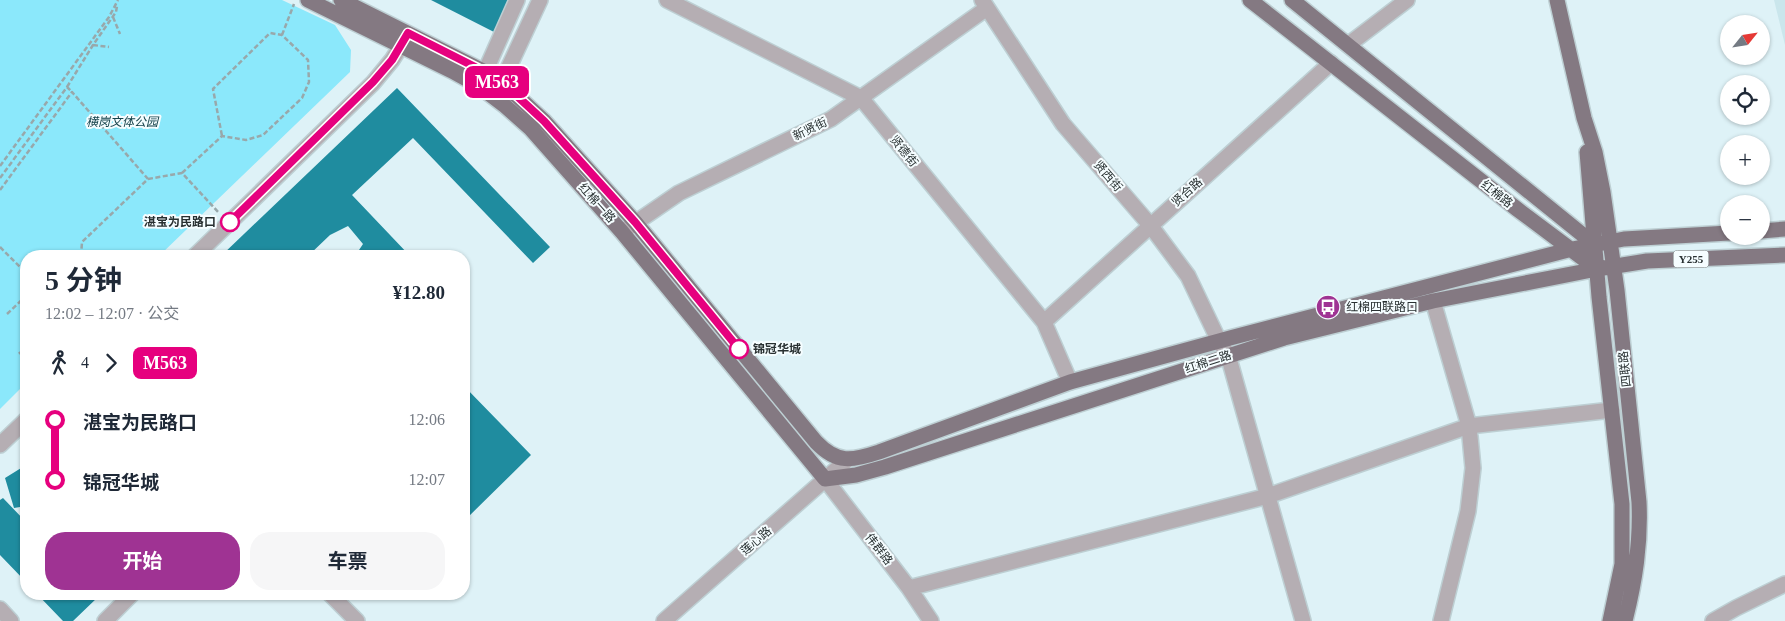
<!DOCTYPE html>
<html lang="zh">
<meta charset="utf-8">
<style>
body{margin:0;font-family:"Times New Roman","Noto Sans SC",serif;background:#f6f6f7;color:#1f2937;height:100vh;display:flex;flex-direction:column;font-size:19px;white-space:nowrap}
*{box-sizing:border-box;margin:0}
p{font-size:16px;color:#747a83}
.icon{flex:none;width:28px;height:28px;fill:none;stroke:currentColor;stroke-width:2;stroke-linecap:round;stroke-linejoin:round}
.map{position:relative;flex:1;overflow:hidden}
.details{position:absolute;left:20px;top:250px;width:450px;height:350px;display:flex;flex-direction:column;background:#fff;border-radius:20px;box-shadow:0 1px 4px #0004}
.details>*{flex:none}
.badge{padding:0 10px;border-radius:8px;font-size:18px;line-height:32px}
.needle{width:32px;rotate:60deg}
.tools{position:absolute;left:1720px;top:15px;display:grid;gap:10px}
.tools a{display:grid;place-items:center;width:50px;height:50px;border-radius:50%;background:#fff;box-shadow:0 1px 4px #0004;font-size:25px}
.map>.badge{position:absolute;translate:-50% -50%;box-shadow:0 0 0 2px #fff}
.legs{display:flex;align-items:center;gap:8px;height:55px;padding:0 25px;font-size:16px}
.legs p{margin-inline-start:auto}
.head{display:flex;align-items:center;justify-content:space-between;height:85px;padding:0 25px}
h1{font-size:28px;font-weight:700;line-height:38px}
.primary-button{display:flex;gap:10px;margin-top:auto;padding:10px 25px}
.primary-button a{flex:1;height:58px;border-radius:20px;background:#9f3393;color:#fff;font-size:20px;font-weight:700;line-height:58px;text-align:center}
.primary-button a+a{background:#f6f6f7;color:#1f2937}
ul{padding:0 25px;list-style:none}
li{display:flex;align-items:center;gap:18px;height:60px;font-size:19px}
li i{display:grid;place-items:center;width:8px;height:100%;margin:0 6px;background:currentColor}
li i::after{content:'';width:12px;height:12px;margin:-6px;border:4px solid;border-radius:50%;background:#fff}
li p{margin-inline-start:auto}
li:first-child i{background:linear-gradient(#0000 50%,currentColor 0)}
li:last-child i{background:linear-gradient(currentColor 50%,#0000 0)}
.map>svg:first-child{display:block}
.built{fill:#cae6ec}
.green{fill:#8be8fb}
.building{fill:#1f8c9f}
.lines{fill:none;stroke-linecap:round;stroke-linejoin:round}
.minor-casing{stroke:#bdcfd3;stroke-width:18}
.major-casing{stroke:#bdcfd3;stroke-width:18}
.path{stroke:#98a8ab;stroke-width:2.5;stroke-dasharray:5 2.5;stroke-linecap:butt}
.minor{stroke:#b5aeb3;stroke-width:15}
.major{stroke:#847982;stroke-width:15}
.line-1-casing{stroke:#fff;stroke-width:11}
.line-1{stroke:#e6007e;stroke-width:8}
.stop-1-dot{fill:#fff;stroke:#e6007e;stroke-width:2.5}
.labels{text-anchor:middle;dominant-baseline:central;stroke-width:4;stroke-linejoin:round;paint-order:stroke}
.shield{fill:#f5fdff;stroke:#666e6f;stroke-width:1}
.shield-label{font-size:11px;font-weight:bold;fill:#283031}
.park-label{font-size:12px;font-style:italic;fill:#15424b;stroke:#f5fdff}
.street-label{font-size:12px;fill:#283031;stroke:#f5fdff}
.stop-label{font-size:12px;font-weight:bold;fill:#283031;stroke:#f5fdff;text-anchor:end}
.poi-label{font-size:12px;fill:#283031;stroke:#f5fdff;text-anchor:start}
</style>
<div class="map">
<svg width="1785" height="621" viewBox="0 0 1785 621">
<rect width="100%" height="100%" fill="#def2f7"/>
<path class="built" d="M 1774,0 L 1785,0 L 1785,45 Z"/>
<path class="green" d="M 0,0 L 282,0 L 335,25 L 351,50 L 350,72 L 159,256 L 26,256 L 26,383 L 0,409 Z"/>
<path class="building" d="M 431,0 L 510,0 L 494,32 Z
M 397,88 L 550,247 L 533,263 L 413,138 L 352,195 L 410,256 L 355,256 L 363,244 L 348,226 L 330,235 L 308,256 L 221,256 Z
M 464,386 L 531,455 L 464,521 Z
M 26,465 L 26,506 L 14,508 L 5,478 Z
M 3,498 L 26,522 L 26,582 L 0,555 L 0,500 Z
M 37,594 L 95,594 L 98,597 L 73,621 L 63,621 Z"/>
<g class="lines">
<g class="minor-casing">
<path id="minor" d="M 667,0 L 861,98 L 1044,322 L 1070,382
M 982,0 L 1063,124 L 1150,225 L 1188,276 L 1219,341 L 1228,355 L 1303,621
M 1348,45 L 1407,0
M 485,72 L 517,0
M 501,84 L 540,0
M 625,230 L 679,193 L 831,119 L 987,8
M 195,256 L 373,83 L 392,60 L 408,35
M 1433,301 L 1469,426 L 1473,468 L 1468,511 L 1441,621
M 1044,322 L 1331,63
M 0,445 L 26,420
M 825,479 L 909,588 L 931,621
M 909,588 L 1268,496 L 1469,426 L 1612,410
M 330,594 L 357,621
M 0,609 L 11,621
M 105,621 L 132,594
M 664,621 L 847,460
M 1713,621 L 1736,608 L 1785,584"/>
</g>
<g class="major-casing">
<path id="major" d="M 308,0 L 452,71 L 479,86 L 504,105 L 531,129 L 622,232 L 825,479 L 856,475 L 885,467 L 1284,338 L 1433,301 L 1597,269 L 1647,261 L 1785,255
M 341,0 L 485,72 L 517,96 L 544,121 L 635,222 L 816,442 C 837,464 852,461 879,452 L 1070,382 L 1230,338 L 1572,249 L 1624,239 L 1729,233
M 1250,0 L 1517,209 L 1597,269
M 1292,0 L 1594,244
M 1557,0 L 1584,118 L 1595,152 L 1603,192 L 1617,290 L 1639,502 C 1641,544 1635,581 1625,621
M 1587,152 L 1599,297 L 1622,504 L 1622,564 L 1610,621
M 1761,231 L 1785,229"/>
</g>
<path class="path" d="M 113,17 L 120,34
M 282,35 L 294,4
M 93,45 L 109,47
M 67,87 L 93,45 L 116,12 L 117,6
M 0,166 L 109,17 L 118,0
M 182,173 L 222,136 L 246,140 L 263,135 L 302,98 L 309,82 L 308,60 L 282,35 L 270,33 L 213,89 L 222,136
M 0,178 L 67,87 L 72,92
M 148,179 L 182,173 L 219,213
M 0,190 L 72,92 L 148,179 L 82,242 L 81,256
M 0,247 L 26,273
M 7,314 L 26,296
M 19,352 L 26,360"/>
<use href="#minor" class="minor"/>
<use href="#major" class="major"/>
</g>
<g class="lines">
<g class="line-1-casing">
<path id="line-1" d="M 230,222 L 373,82 L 392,60 L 408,33 L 485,72 L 517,96 L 544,121 L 635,222 L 739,349"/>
</g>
<use href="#line-1" class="line-1"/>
</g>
<defs>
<g id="bus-disc" transform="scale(1.25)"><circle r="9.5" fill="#9f3393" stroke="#f5fdff"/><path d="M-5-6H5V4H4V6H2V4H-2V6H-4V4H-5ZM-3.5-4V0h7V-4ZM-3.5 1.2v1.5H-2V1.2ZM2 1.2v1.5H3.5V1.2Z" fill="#fff"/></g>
</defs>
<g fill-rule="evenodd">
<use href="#bus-disc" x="1328" y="307"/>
</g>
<g class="stop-1-dot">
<circle cx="230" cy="222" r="9"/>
<circle cx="739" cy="349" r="9"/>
</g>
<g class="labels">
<rect class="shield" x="1673.5" y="250.5" width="35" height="17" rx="4"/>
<g class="shield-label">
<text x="1691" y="259">Y255</text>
</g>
<g class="park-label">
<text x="122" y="122">横岗文体公园</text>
</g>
<g class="street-label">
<text transform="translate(810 129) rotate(-26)">新贤街</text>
<text transform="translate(904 151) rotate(51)">贤德街</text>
<text transform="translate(1108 176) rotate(49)">贤西街</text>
<text transform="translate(1187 192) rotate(-42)">贤合路</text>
<text transform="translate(1497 194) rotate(38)">红棉路</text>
<text transform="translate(597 203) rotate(48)">红棉一路</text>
<text transform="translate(1208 362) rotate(-18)">红棉二路</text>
<text transform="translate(1625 369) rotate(-96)">四联路</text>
<text transform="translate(756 541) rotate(-41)">莲心路</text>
<text transform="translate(879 549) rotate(52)">伟群路</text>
</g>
<g class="stop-label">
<text x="216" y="222">湛宝为民路口</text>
<text x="753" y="349" text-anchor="start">锦冠华城</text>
</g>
<g class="poi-label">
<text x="1346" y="307">红棉四联路口</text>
</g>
</g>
</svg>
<div class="tools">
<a><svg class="needle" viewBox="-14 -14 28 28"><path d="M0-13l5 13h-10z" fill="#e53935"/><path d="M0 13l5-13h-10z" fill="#747a83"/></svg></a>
<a><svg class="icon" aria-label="locate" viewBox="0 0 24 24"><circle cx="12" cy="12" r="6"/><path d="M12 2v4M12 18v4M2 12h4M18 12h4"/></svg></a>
<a>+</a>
<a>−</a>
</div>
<b class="badge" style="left:497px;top:82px;background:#e6007e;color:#fff">M563</b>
<section class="details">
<div class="head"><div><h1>5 分钟</h1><p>12:02 – 12:07 · 公交</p></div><b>¥12.80</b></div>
<div class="legs"><svg class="icon" aria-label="walk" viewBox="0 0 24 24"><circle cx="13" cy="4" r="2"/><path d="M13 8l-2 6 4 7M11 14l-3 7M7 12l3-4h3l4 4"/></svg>4<svg class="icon" aria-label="forward" viewBox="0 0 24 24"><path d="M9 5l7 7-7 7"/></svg><b class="badge" style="background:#e6007e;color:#fff">M563</b></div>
<ul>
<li><i style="color:#e6007e"></i><b>湛宝为民路口</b><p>12:06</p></li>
<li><i style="color:#e6007e"></i><b>锦冠华城</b><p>12:07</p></li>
</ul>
<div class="primary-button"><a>开始</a><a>车票</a></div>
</section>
</div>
